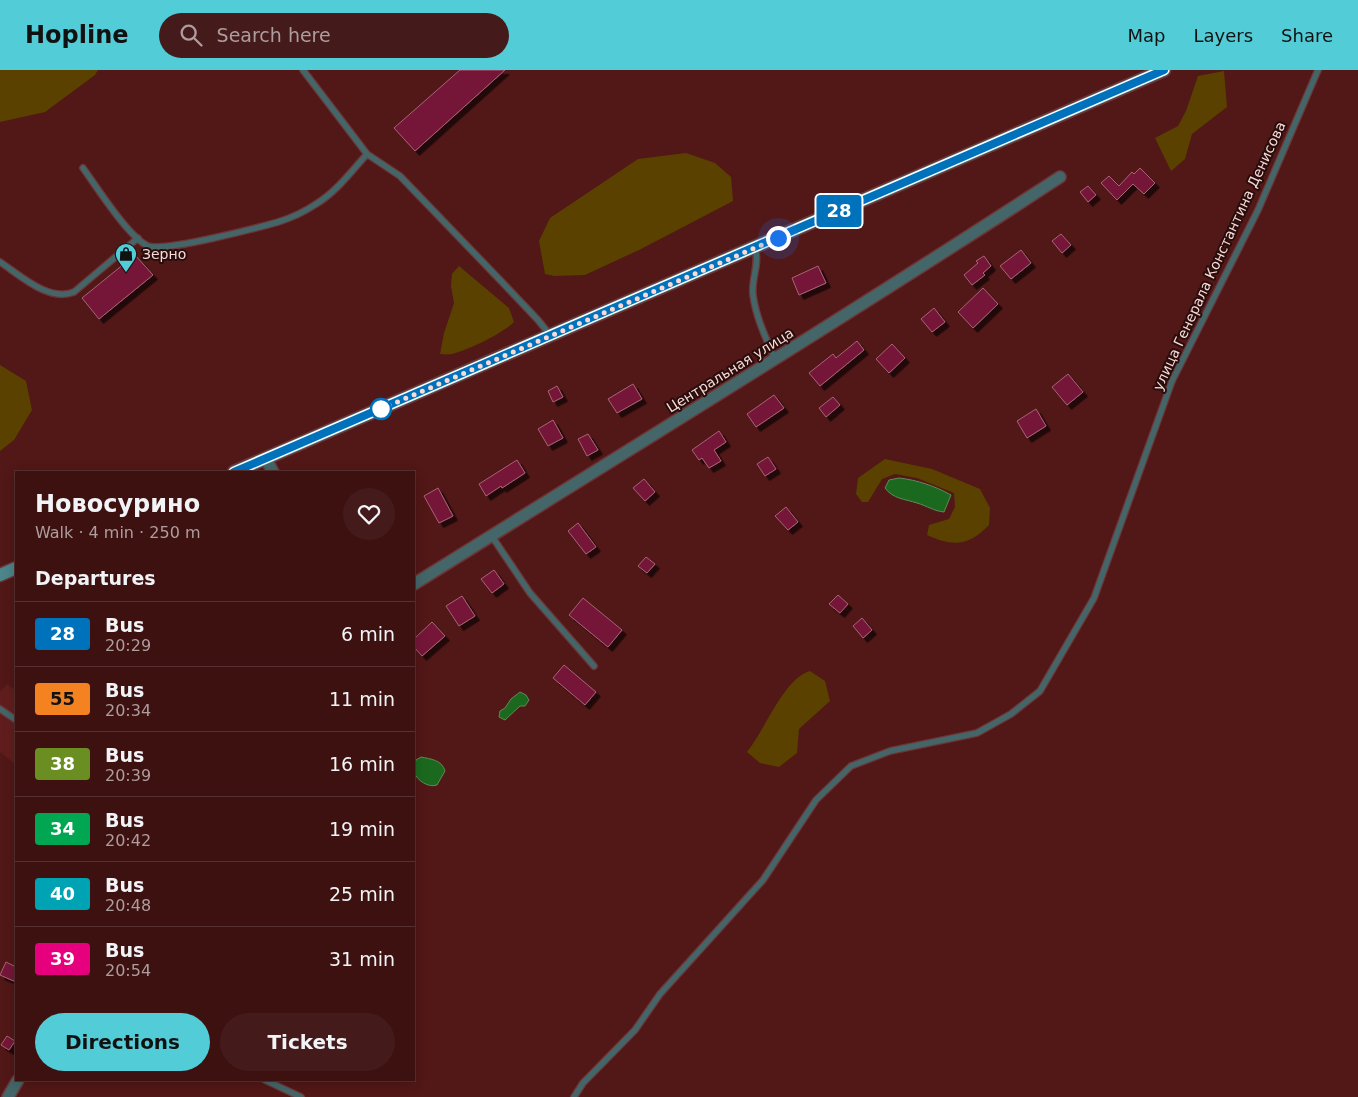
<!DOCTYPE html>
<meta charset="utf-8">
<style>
body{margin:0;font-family:"DejaVu Sans",sans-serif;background:#451a1a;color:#f1f3f6;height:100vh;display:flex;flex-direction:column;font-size:19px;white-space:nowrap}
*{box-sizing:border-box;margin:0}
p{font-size:16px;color:#ad9d9f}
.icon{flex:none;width:28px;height:28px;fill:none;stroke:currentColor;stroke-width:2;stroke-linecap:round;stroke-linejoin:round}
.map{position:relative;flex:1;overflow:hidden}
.side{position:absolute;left:15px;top:401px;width:400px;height:610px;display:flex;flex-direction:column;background:#3e1111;border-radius:0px;box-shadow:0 2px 12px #0003,0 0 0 1px #573131}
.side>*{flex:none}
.badge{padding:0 10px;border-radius:4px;font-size:18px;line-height:32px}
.you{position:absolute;width:25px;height:25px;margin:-12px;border:4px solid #fff;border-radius:50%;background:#1a73e8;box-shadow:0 0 0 8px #1a73e833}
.map>.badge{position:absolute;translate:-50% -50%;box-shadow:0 0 0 2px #fff}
h2{padding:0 20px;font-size:19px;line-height:45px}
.round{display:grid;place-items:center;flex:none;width:52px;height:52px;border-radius:26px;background:#451a1a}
.summary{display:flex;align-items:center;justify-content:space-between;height:85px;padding:0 20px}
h1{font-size:24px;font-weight:700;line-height:38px}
.primary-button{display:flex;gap:10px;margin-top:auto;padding:10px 20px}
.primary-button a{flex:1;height:58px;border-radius:30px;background:#52ccd6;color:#111;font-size:20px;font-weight:700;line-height:58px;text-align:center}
.primary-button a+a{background:#451a1a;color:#f1f3f6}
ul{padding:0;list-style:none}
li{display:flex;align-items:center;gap:15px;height:65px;padding:0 20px;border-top:1px solid #573131}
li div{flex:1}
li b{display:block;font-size:19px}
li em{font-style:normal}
li .badge{min-width:55px;font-weight:700;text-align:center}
header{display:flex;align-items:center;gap:30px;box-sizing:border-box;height:70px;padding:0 25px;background:#52ccd6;color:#111}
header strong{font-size:24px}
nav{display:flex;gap:28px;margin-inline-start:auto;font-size:18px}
.search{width:350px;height:45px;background:#451a1a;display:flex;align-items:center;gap:12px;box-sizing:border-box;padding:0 18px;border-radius:28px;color:#ad9d9f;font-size:19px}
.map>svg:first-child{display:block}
.built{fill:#611d1d}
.green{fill:#5a4100}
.water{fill:#1b691e;stroke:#5e8b56}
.building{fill:#741239;stroke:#a76576;filter:url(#shadow)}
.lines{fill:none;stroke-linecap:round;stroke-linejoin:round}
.service-casing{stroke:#6d3636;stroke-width:8}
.minor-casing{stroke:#6d3636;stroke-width:14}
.secondary-casing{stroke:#6d3636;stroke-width:15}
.service{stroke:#446669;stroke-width:5.5}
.minor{stroke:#446669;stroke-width:11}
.secondary{stroke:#4c858a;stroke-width:12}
.line-casing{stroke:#fff;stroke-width:11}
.line{stroke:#0072bc;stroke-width:8}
.walk{stroke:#fadad7;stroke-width:5;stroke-dasharray:0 9}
.stop-dot{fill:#fff;stroke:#0072bc;stroke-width:2.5}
.labels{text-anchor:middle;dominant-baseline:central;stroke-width:4;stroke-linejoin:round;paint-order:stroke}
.poi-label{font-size:14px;fill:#fadad7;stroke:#270d0c;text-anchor:start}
.street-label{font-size:14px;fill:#fadad7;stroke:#270d0c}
</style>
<header>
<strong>Hopline</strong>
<div class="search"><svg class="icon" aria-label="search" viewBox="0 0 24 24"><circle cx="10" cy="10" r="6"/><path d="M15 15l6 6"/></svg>Search here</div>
<nav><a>Map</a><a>Layers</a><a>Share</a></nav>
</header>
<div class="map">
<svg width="1358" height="1027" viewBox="0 0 1358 1027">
<defs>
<filter id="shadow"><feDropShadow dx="4.5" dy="4.5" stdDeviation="0" flood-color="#0009"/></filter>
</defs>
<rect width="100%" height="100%" fill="#521717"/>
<path class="built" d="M 7,614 L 16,621 L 16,691 L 15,694 L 0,682 L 0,622 Z"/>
<path class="green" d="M 0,0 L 98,0 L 95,5 L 45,42 L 0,52 Z
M 1224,1 L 1227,37 L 1192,64 L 1185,89 L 1171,101 L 1155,68 L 1178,56 L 1186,41 L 1198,6 Z
M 686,83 L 715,93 L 731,107 L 733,131 L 641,179 L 585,205 L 554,206 L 545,204 L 539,171 L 550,148 L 638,89 Z
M 459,196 L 509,238 L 514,252 C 502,264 468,280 452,284 C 448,285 444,284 440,284 L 444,263 L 454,233 L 451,216 L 452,204 Z
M 0,295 L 26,311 L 32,340 L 14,370 L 0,381 Z
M 885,389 L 932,399 L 980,419 L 990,438 L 989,455 C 969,476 953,477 927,465 L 929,455 L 949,449 L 955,437 L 954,423 L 917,408 L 895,404 L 882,409 L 868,432 L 862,432 L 856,424 L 858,408 Z
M 810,601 L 825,611 L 830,631 L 799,659 L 797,683 L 779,697 L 760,693 L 747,682 C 765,660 784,608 810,601 Z"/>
<path class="water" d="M 899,408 C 917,410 935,416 951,425 L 944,442 C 934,441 927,436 917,433 C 905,429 893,429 885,418 L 889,410 Z
M 520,622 L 526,625 L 529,630 L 525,636 L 520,636 L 505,650 L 499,647 L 500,641 L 505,638 L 511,629 Z
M 421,687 C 431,689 442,690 445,701 L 437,715 C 429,718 417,711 414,702 C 413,698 415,694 416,690 Z"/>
<path class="building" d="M 460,0 L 505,0 L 415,81 L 394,58 Z
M 1140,98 L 1155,113 L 1144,124 L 1133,114 L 1117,130 L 1101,113 L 1109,106 L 1119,116 L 1132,102 L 1134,104 Z
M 1088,116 L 1096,125 L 1088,132 L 1080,122 Z
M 1061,164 L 1071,175 L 1062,183 L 1052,171 Z
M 1021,180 L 1031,193 L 1011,209 L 1000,196 Z
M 135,185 L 153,205 L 99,249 L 82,228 Z
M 984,186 L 991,196 L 983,203 L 985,205 L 972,215 L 964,205 L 978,193 L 976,191 Z
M 818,196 L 826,213 L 799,225 L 792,208 Z
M 983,218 L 998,234 L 973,258 L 958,242 Z
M 934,238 L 945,252 L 932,262 L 921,249 Z
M 857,271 L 864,280 L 820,316 L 809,303 L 833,284 L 836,288 Z
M 892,274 L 905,288 L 889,303 L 876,289 Z
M 1068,304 L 1083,322 L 1067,335 L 1052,317 Z
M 633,314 L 642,329 L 617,343 L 608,329 Z
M 557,316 L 563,327 L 553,332 L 548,321 Z
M 774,325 L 784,338 L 756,357 L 747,344 Z
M 833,327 L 840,335 L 826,347 L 819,338 Z
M 1036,339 L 1046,356 L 1027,368 L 1017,351 Z
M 553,350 L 563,368 L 548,376 L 538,359 Z
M 719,361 L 726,372 L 714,380 L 721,391 L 709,398 L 702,388 L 699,390 L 692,380 Z
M 588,364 L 598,380 L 587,386 L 578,369 Z
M 768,387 L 776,399 L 765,406 L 757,394 Z
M 517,390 L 525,403 L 502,418 L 501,416 L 486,426 L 479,414 Z
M 644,409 L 655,422 L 645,431 L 633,418 Z
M 438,418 L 453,446 L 439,453 L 424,426 Z
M 786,437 L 798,452 L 788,460 L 775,446 Z
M 578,453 L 596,477 L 586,484 L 568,461 Z
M 646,487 L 655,494 L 647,503 L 638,496 Z
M 494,500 L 504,514 L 492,523 L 481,509 Z
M 838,525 L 848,534 L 840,543 L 829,534 Z
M 462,526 L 475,546 L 459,556 L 446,536 Z
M 583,528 L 622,560 L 608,577 L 569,545 Z
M 862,548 L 872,560 L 863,568 L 853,556 Z
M 432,552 L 445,566 L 422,586 L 414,577 L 414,569 Z
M 564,595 L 596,622 L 585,635 L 553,608 Z
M 6,892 L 16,897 L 16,912 L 0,905 Z
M 7,966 L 15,971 L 9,980 L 1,975 Z"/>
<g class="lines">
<g class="service-casing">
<path id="service" d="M 303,0 L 367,84 L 400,106 L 501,211 L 538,250 L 550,265
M 83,98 C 96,116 129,168 148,176 C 165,182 257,158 278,152 C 291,148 304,142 316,134 C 336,122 351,102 367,84
M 755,178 C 760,194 751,209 753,225 C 756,248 766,268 775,289
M 0,192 C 20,205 48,232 74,222 L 138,168
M 491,465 L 530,523 L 594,596
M 0,639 L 16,650
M 265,1010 L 301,1027
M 574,1027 L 583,1013 L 635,960 L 660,924 L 763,810 L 816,730 L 851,696 L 890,681 L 977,663 L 1011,644 L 1040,621 L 1094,528 L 1172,311 L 1258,140 L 1318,0"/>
</g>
<g class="minor-casing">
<path id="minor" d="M 266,389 L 273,402
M 414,514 C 630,379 847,246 1060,107
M 8,1027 L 18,1010"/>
</g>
<g class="secondary-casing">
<path id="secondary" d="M 234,402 L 1164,0
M 0,505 L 16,498"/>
</g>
<use href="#service" class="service"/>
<use href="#minor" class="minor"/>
<use href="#secondary" class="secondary"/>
</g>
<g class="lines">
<g class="line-casing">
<path id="line" d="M 234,402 L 1164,0"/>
</g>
<use href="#line" class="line"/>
<path class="walk" d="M 381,339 L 778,168"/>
</g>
<defs>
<g id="shop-pin" transform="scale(1.125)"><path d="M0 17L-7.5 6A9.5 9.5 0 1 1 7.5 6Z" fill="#52ccd6" stroke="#270d0c"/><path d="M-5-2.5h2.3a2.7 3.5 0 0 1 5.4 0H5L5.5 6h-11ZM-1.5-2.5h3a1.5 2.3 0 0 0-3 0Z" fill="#111"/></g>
</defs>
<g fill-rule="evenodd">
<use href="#shop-pin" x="126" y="184"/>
</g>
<circle class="stop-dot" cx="381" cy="339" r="10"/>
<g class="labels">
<g class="poi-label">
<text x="142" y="184">Зерно</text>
</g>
<g class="street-label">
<text transform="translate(1219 186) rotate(-65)">улица Генерала Константина Денисова</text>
<text transform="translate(730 300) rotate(-32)">Центральная улица</text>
</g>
</g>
</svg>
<div class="you" style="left:778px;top:168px"></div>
<b class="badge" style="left:839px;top:141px;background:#0072bc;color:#fff">28</b>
<section class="side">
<div class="summary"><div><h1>Новосурино</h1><p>Walk · 4 min · 250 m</p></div><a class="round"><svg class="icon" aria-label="heart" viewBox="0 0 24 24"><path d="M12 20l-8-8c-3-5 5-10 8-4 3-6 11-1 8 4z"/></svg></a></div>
<h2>Departures</h2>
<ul>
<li><span class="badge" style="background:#0072bc;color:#fff">28</span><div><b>Bus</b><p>20:29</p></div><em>6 min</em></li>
<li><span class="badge" style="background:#f58220;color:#111">55</span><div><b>Bus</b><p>20:34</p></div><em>11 min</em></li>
<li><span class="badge" style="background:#6b8e23;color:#fff">38</span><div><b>Bus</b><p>20:39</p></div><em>16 min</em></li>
<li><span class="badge" style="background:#00a651;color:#fff">34</span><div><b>Bus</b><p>20:42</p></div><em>19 min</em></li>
<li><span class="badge" style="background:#00a3b4;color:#fff">40</span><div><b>Bus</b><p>20:48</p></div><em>25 min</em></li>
<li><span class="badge" style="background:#e6007e;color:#fff">39</span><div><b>Bus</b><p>20:54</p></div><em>31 min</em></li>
</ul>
<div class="primary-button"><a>Directions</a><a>Tickets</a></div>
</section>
</div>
